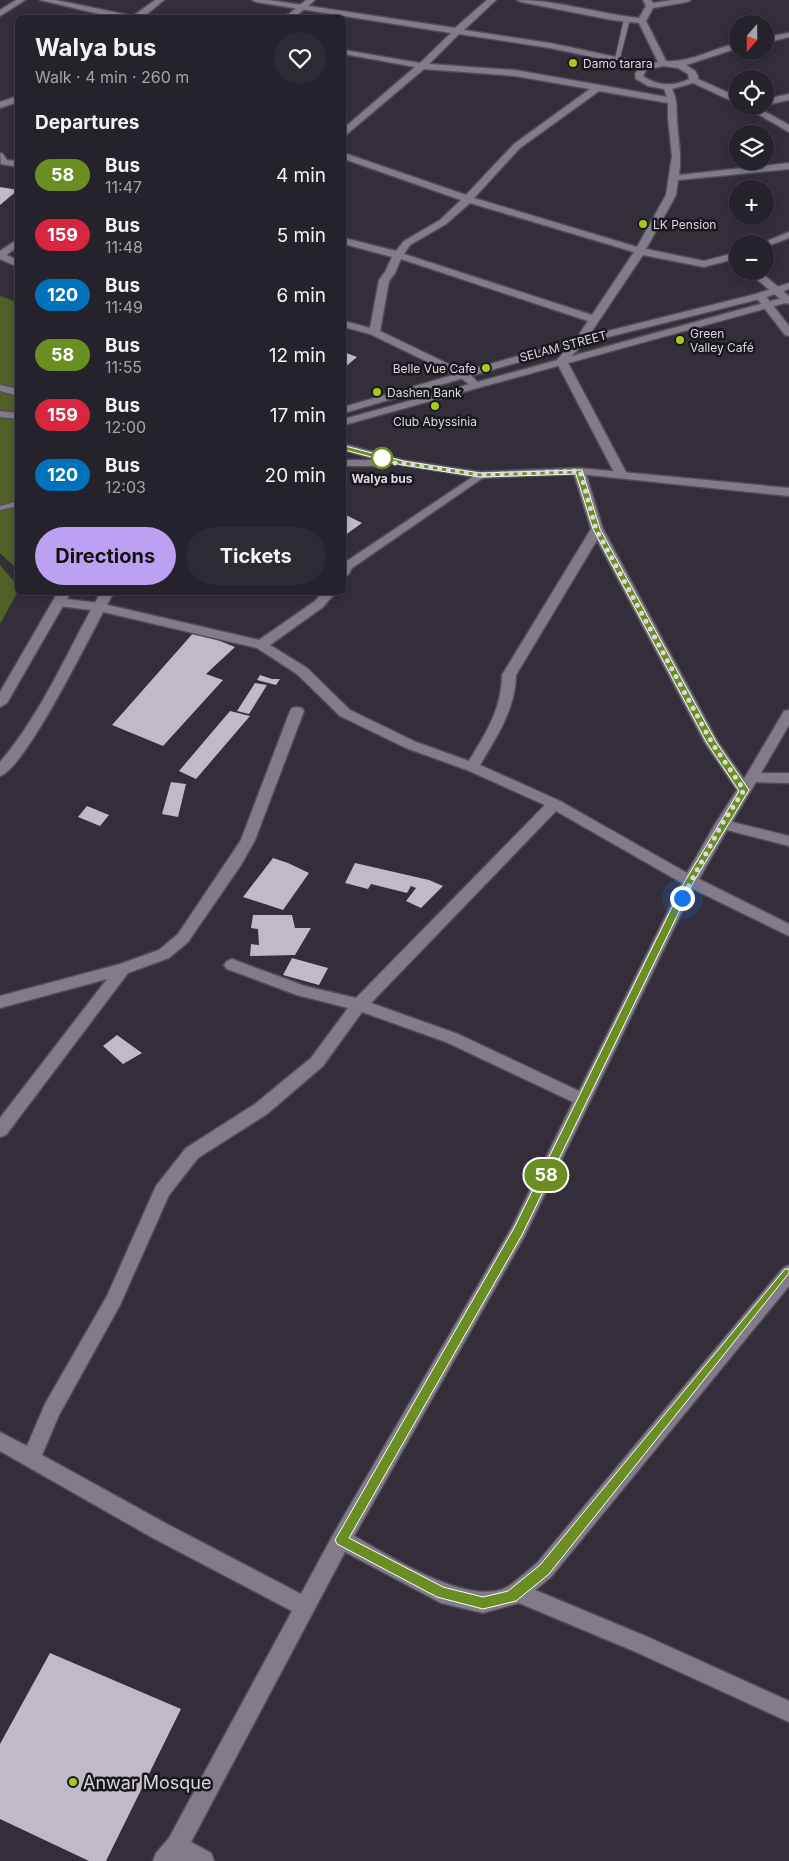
<!DOCTYPE html>
<meta charset="utf-8">
<style>
body{margin:0;font-family:Inter,sans-serif;background:#2e2a34;color:#f1f3f6;height:100vh;display:flex;flex-direction:column;font-size:19px;white-space:nowrap}
*{box-sizing:border-box;margin:0}
p{font-size:16px;color:#a4a4a9}
.icon{flex:none;width:28px;height:28px;fill:none;stroke:currentColor;stroke-width:2;stroke-linecap:round;stroke-linejoin:round}
.map{position:relative;flex:1;overflow:hidden}
.drawer{position:absolute;left:15px;top:15px;width:331px;height:580px;display:flex;flex-direction:column;background:#26222c;border-radius:8px;box-shadow:0 2px 8px #0003,0 0 0 1px #423f48}
.drawer>*{flex:none}
.badge{padding:0 10px;border-radius:16px;font-size:18px;line-height:32px}
.needle{width:32px;rotate:200deg}
.fabs{position:absolute;left:729px;top:15px;display:grid;gap:10px}
.fabs a{display:grid;place-items:center;width:45px;height:45px;border-radius:50%;background:#26222c;box-shadow:0 2px 8px #0003,0 0 0 1px #423f48;font-size:25px}
.you{position:absolute;width:25px;height:25px;margin:-12px;border:4px solid #fff;border-radius:50%;background:#1a73e8;box-shadow:0 0 0 8px #1a73e833}
.map>.badge{position:absolute;translate:-50% -50%;box-shadow:0 0 0 2px #fff}
h2{padding:0 20px;font-size:19px;line-height:45px}
.round{display:grid;place-items:center;flex:none;width:52px;height:52px;border-radius:26px;background:#2e2a34}
.overview{display:flex;align-items:center;justify-content:space-between;height:85px;padding:0 20px}
h1{font-size:24px;font-weight:700;line-height:38px}
.cta{display:flex;gap:10px;margin-top:auto;padding:10px 20px}
.cta a{flex:1;height:58px;border-radius:30px;background:#bca0f2;color:#111;font-size:20px;font-weight:700;line-height:58px;text-align:center}
.cta a+a{background:#2e2a34;color:#f1f3f6}
ul{padding:0;list-style:none}
li{display:flex;align-items:center;gap:15px;height:60px;padding:0 20px}
li div{flex:1}
li b{display:block;font-size:19px}
li em{font-style:normal}
li .badge{min-width:55px;font-weight:700;text-align:center}
.map>svg:first-child{display:block}
.green{fill:#516027}
.building{fill:#c0b9c8}
.lines{fill:none;stroke-linecap:round;stroke-linejoin:round}
.lane-casing{stroke:#514c56;stroke-width:2}
.street-casing{stroke:#514c56;stroke-width:3}
.secondary-casing{stroke:#514c56;stroke-width:3}
.lane{fill:#827c8a;fill-rule:evenodd}
.street{fill:#827c8a;fill-rule:evenodd}
.secondary{fill:#827c8a;fill-rule:evenodd}
.line{fill:#6b8e23;stroke:#fff}
.walk{stroke:#dbd8df;stroke-width:5;stroke-dasharray:0 9}
.poi-dot{fill:#a5c822;stroke:#1a181d;stroke-width:2}
.stop-dot{fill:#fff;stroke:#6b8e23;stroke-width:2.5}
.labels{text-anchor:middle;dominant-baseline:central;stroke-width:5;stroke-linejoin:round;paint-order:stroke}
.far-poi-label{font-size:12px;fill:#dbd8df;stroke:#1a181d;text-anchor:start}
.far-street-label{font-size:12px;fill:#dbd8df;stroke:#1a181d}
.far-stop-label{font-size:12px;font-weight:bold;fill:#dbd8df;stroke:#1a181d}
.near-poi-label{font-size:18px;fill:#dbd8df;stroke:#1a181d;text-anchor:start}
</style>
<div class="map">
<svg width="789" height="1861" viewBox="0 0 789 1861">
<rect width="100%" height="100%" fill="#332e3a"/>
<path class="green" d="M 0,296 L 17,302 L 17,569 L 0,553 Z
M 0,565 L 13,580 L 18,591 L 0,624 Z"/>
<path class="building" d="M 0,187 L 18,190 L 0,205 Z
M 344,352 L 357,357 L 344,368 Z
M 344,514 L 362,523 L 344,536 Z
M 195,631 L 235,647 L 206,674 L 223,680 L 163,746 L 112,725 Z
M 260,675 L 272,679 L 280,679 L 276,685 L 257,680 Z
M 255,683 L 267,685 L 249,714 L 237,711 Z
M 230,711 L 250,716 L 196,779 L 179,771 Z
M 171,782 L 186,784 L 178,817 L 162,814 Z
M 87,806 L 109,815 L 100,826 L 78,817 Z
M 273,858 L 288,863 L 309,873 L 283,910 L 243,897 Z
M 355,863 L 429,880 L 443,886 L 421,908 L 406,901 L 416,888 L 411,886 L 407,893 L 371,884 L 368,889 L 345,883 Z
M 253,915 L 292,915 L 295,928 L 311,928 L 295,955 L 250,956 L 251,944 L 259,945 L 258,929 L 251,928 Z
M 292,958 L 328,968 L 319,985 L 283,975 Z
M 117,1035 L 142,1053 L 123,1064 L 103,1046 Z
M 50,1653 L 181,1709 L 106,1861 L 89,1861 L 0,1819 L 0,1744 Z"/>
<g class="lines">
<g class="lane-casing">
<path id="lane" d="M 627,17 L 630,19 L 620,58 L 615,59 L 624,19 Z
M 18,501 L 18,506 L 0,510 L 0,506 Z"/>
</g>
<g class="street-casing">
<path id="street" d="M 16,0 L 25,0 L 0,16 L 0,10 Z
M 40,0 L 56,0 L 133,16 L 155,0 L 164,0 L 142,18 L 116,18 Z
M 252,0 L 269,0 L 455,28 L 487,0 L 496,0 L 464,30 L 550,43 L 649,64 L 658,62 L 639,23 L 612,20 L 521,2 L 517,0 C 558,0 599,14 639,18 L 646,6 L 643,0 L 651,0 L 653,3 L 672,0 L 691,0 L 687,2 L 653,8 L 646,21 L 666,61 C 690,63 714,48 738,43 L 738,48 L 686,65 L 695,71 L 698,76 L 698,79 L 738,97 L 738,104 L 693,83 L 672,89 C 678,102 676,107 677,120 C 678,141 682,153 679,175 L 789,163 L 789,169 L 678,180 L 676,195 L 646,249 L 704,261 L 738,252 L 738,258 L 704,267 L 643,255 L 584,343 L 567,361 L 628,476 L 626,478 L 618,478 L 616,476 L 556,361 L 576,339 L 588,321 L 401,259 L 395,273 L 389,281 L 380,331 L 469,374 L 480,384 L 479,386 L 471,386 L 461,378 L 370,334 L 344,327 L 344,321 L 370,328 L 379,280 L 385,272 L 392,257 L 344,244 L 344,238 L 396,251 L 404,241 L 440,220 L 461,200 L 344,159 L 344,153 L 466,195 L 514,144 L 590,89 L 515,76 L 424,69 L 347,134 L 344,135 L 344,128 L 415,67 L 344,54 L 344,50 L 420,63 L 451,33 L 256,2 ZM 459,34 L 550,48 L 640,67 L 635,74 L 636,79 L 648,86 L 664,89 L 667,97 L 515,70 L 429,64 ZM 663,66 L 678,68 L 688,74 L 689,79 C 674,87 657,86 643,76 L 646,70 ZM 599,91 L 668,103 L 668,118 L 672,156 L 666,195 L 637,247 L 474,198 L 520,148 ZM 470,203 L 634,252 L 592,315 L 404,254 L 410,245 L 446,224 Z
M 789,33 L 789,37 L 765,43 L 765,37 Z
M 789,94 L 789,100 L 765,105 L 765,99 Z
M 18,96 L 18,102 L 0,108 L 0,102 Z
M 744,106 L 755,106 L 789,125 L 789,132 Z
M 0,153 L 3,154 L 7,160 L 18,161 L 18,167 L 1,164 Z
M 789,232 L 789,238 L 765,247 L 765,244 L 760,244 Z
M 0,252 L 18,260 L 18,267 L 0,259 Z
M 747,271 L 759,271 L 789,296 L 789,304 L 785,303 Z
M 760,293 L 764,294 L 789,326 L 789,336 L 785,335 L 755,296 Z
M 579,468 L 585,471 L 603,529 L 718,742 L 744,779 L 784,711 L 789,710 L 789,725 L 761,773 L 789,773 L 789,783 L 756,782 L 732,822 L 789,836 L 789,846 L 727,830 L 699,879 L 789,924 L 789,936 L 693,889 L 524,1237 L 354,1536 C 389,1555 468,1608 507,1587 C 517,1581 527,1571 537,1563 L 783,1268 L 789,1265 L 789,1286 L 551,1577 L 535,1590 L 650,1638 L 789,1701 L 789,1722 L 636,1652 L 519,1603 L 483,1613 L 441,1603 L 345,1552 L 191,1842 L 211,1853 L 214,1861 L 153,1861 L 156,1853 L 169,1838 L 292,1611 L 153,1538 L 0,1451 L 0,1432 L 27,1446 L 45,1404 L 107,1296 L 156,1186 L 186,1148 L 255,1104 L 311,1058 L 348,1008 L 297,995 L 227,969 L 224,965 L 227,961 L 232,959 L 305,986 L 356,998 L 545,805 L 467,770 L 406,748 L 340,716 L 297,674 L 257,648 L 99,611 L 59,606 L 53,602 L 59,598 L 99,603 L 259,640 L 315,601 L 323,592 L 336,592 L 323,607 L 270,645 L 307,668 L 350,710 L 416,742 L 469,761 C 486,733 502,708 502,675 L 591,529 L 573,471 ZM 597,540 L 705,743 L 737,790 L 715,824 L 687,873 L 560,801 L 480,765 C 497,736 515,710 516,675 ZM 556,811 L 682,883 L 579,1091 L 458,1034 L 371,1003 ZM 362,1012 L 446,1042 L 573,1102 L 512,1227 L 334,1533 L 301,1594 L 167,1524 L 42,1455 L 59,1415 L 120,1305 L 169,1195 L 198,1158 L 267,1114 L 323,1066 Z
M 480,472 L 486,475 L 484,477 L 352,568 L 348,575 L 344,576 L 344,563 Z
M 297,707 L 302,708 L 304,711 L 255,840 L 241,865 L 188,942 L 169,958 L 128,973 L 6,1135 L 0,1137 L 0,1118 L 107,979 L 0,1008 L 0,996 L 120,964 L 159,950 L 178,934 L 241,840 L 290,711 L 292,708 Z"/>
</g>
<g class="secondary-casing">
<path id="secondary" d="M 306,0 L 315,0 L 294,18 L 284,18 Z
M 18,239 L 18,247 L 0,259 L 0,251 Z
M 789,283 L 789,289 L 764,298 L 584,343 L 344,413 L 344,407 L 576,339 L 756,294 Z
M 789,296 L 789,302 L 344,425 L 344,419 Z
M 0,385 L 18,389 L 18,396 L 0,391 Z
M 0,411 L 18,413 L 18,419 L 0,417 Z
M 344,444 L 403,460 L 480,472 L 579,468 L 789,488 L 789,496 L 579,474 L 480,478 L 386,462 L 385,465 L 381,466 L 344,466 L 344,460 L 377,460 L 344,450 Z
M 58,592 L 71,592 L 7,703 L 0,707 L 0,692 Z
M 101,592 L 114,592 C 96,623 27,768 0,776 L 0,762 C 43,712 68,649 101,592 Z"/>
</g>
<use href="#lane" class="lane"/>
<use href="#street" class="street"/>
<use href="#secondary" class="secondary"/>
</g>
<path class="line" d="M 341,445 L 403,461 L 480,473 L 582,470 L 600,529 L 716,742 L 749,790 L 694,881 L 522,1235 L 349,1538 L 443,1587 L 483,1597 L 508,1591 L 540,1565 L 785,1269 L 789,1269 L 789,1273 L 549,1574 L 516,1601 L 483,1609 L 437,1597 L 337,1544 L 335,1540 L 514,1228 L 685,881 L 739,791 L 707,743 L 593,529 L 576,474 L 480,477 L 402,465 L 341,449 Z"/>
<g class="lines">
<path class="walk" d="M 382,458 L 382,463 L 402,463 L 480,475 L 580,471 L 596,529 L 712,743 L 744,790 L 722,824 L 682,898"/>
</g>
<g class="poi-dot">
<circle cx="573" cy="63" r="5"/>
<circle cx="643" cy="224" r="5"/>
<circle cx="680" cy="340" r="5"/>
<circle cx="486" cy="368" r="5"/>
<circle cx="377" cy="392" r="5"/>
<circle cx="435" cy="406" r="5"/>
<circle cx="73" cy="1782" r="5"/>
</g>
<circle class="stop-dot" cx="382" cy="458" r="10"/>
<g class="labels">
<g class="far-poi-label">
<text x="583" y="63">Damo tarara</text>
<text x="653" y="224">LK Pension</text>
<text x="690" y="333">Green<tspan x="690" dy="14">Valley Café</tspan></text>
<text x="476" y="368" text-anchor="end">Belle Vue Cafe</text>
<text x="387" y="392">Dashen Bank</text>
<text x="435" y="421" text-anchor="middle">Club Abyssinia</text>
</g>
<g class="far-street-label">
<text transform="translate(563 346) rotate(-15)">SELAM STREET</text>
</g>
<g class="far-stop-label">
<text x="382" y="478">Walya bus</text>
</g>
<g class="near-poi-label">
<text x="83" y="1782">Anwar Mosque</text>
</g>
</g>
</svg>
<div class="fabs">
<a><svg class="needle" viewBox="-14 -14 28 28"><path d="M0-13l5 13h-10z" fill="#e53935"/><path d="M0 13l5-13h-10z" fill="#a4a4a9"/></svg></a>
<a><svg class="icon" aria-label="locate" viewBox="0 0 24 24"><circle cx="12" cy="12" r="6"/><path d="M12 2v4M12 18v4M2 12h4M18 12h4"/></svg></a>
<a><svg class="icon" aria-label="layers" viewBox="0 0 24 24"><path d="M12 4l9 5-9 5-9-5zM3 14l9 5 9-5"/></svg></a>
<a>+</a>
<a>−</a>
</div>
<div class="you" style="left:682px;top:898px"></div>
<b class="badge" style="left:546px;top:1175px;background:#6b8e23;color:#fff">58</b>
<section class="drawer">
<div class="overview"><div><h1>Walya bus</h1><p>Walk · 4 min · 260 m</p></div><a class="round"><svg class="icon" aria-label="heart" viewBox="0 0 24 24"><path d="M12 20l-8-8c-3-5 5-10 8-4 3-6 11-1 8 4z"/></svg></a></div>
<h2>Departures</h2>
<ul>
<li><span class="badge" style="background:#6b8e23;color:#fff">58</span><div><b>Bus</b><p>11:47</p></div><em>4 min</em></li>
<li><span class="badge" style="background:#d7263d;color:#fff">159</span><div><b>Bus</b><p>11:48</p></div><em>5 min</em></li>
<li><span class="badge" style="background:#0072bc;color:#fff">120</span><div><b>Bus</b><p>11:49</p></div><em>6 min</em></li>
<li><span class="badge" style="background:#6b8e23;color:#fff">58</span><div><b>Bus</b><p>11:55</p></div><em>12 min</em></li>
<li><span class="badge" style="background:#d7263d;color:#fff">159</span><div><b>Bus</b><p>12:00</p></div><em>17 min</em></li>
<li><span class="badge" style="background:#0072bc;color:#fff">120</span><div><b>Bus</b><p>12:03</p></div><em>20 min</em></li>
</ul>
<div class="cta"><a>Directions</a><a>Tickets</a></div>
</section>
</div>
